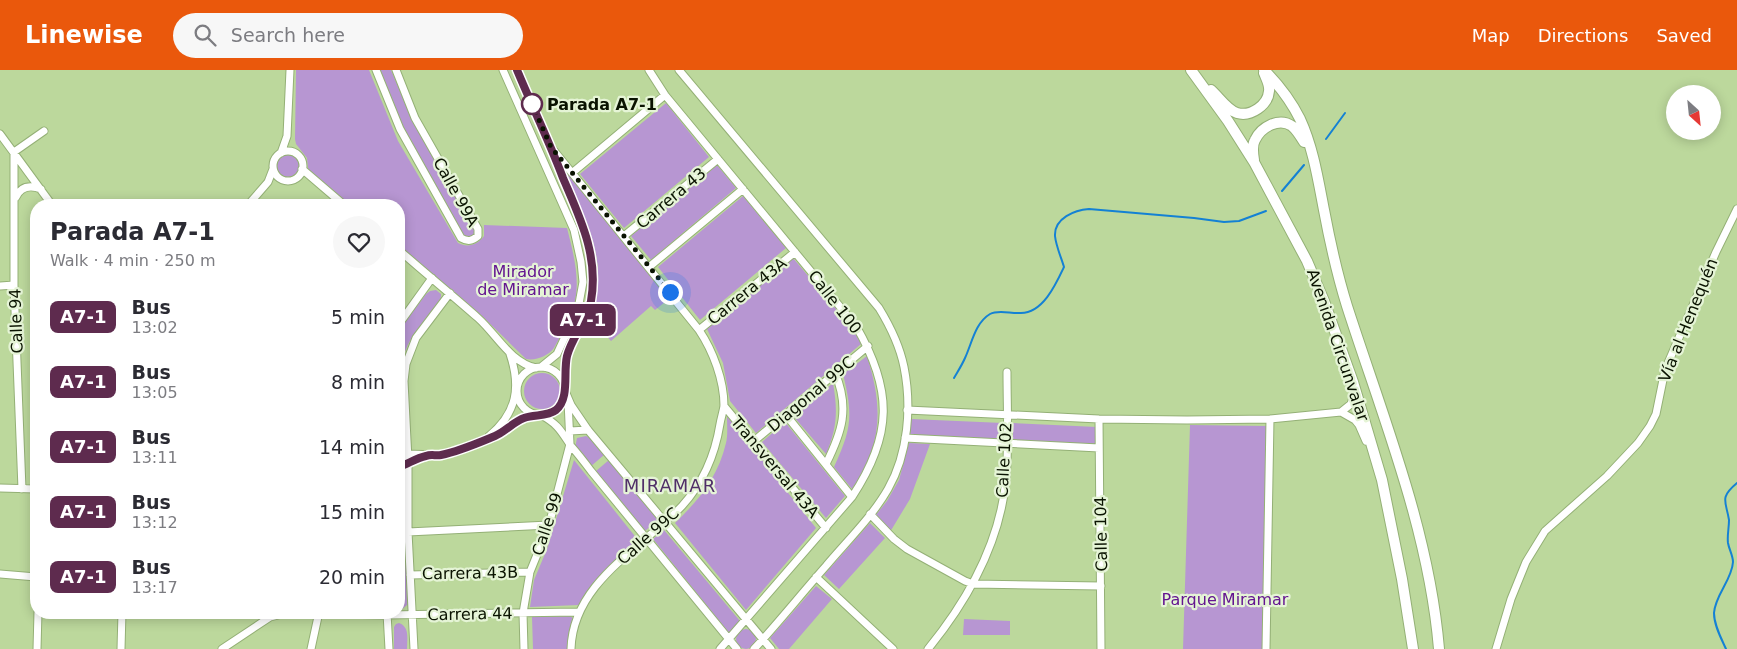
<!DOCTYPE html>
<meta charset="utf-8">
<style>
body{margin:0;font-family:"DejaVu Sans",sans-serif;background:#f7f7f7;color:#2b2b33;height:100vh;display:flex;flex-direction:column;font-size:19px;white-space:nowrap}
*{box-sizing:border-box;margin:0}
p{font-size:16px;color:#7c7c81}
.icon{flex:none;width:28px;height:28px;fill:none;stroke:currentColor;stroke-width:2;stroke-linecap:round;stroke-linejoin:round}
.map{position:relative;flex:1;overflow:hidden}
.sheet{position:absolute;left:30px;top:129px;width:375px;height:420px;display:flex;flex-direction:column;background:#fff;border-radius:20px;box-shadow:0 2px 12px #0003}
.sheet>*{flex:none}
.badge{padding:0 10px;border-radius:8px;font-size:18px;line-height:32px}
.needle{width:32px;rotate:153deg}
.fabs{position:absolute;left:1666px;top:15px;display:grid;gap:10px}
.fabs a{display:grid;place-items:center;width:55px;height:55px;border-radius:50%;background:#fff;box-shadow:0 2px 12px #0003;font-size:25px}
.you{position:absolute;width:25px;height:25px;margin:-12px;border:4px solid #fff;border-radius:50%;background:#1a73e8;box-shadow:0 0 0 8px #1a73e833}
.map>.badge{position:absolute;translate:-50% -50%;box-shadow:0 0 0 2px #fff}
.round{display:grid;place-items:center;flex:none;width:52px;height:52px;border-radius:26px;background:#f7f7f7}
.summary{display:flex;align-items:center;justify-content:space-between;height:85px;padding:0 20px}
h1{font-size:24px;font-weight:700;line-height:38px}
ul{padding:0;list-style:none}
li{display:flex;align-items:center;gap:15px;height:65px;padding:0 20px}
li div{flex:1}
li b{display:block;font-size:19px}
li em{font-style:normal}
li .badge{min-width:55px;font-weight:700;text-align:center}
header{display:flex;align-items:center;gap:30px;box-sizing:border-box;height:70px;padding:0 25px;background:#ea580c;color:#fff}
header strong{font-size:24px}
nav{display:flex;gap:28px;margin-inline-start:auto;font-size:18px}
.search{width:350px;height:45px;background:#f7f7f7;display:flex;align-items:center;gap:12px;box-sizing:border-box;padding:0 18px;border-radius:28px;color:#7c7c81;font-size:19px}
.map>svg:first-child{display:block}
.green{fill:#b796d2}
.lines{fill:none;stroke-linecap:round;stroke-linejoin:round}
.stream{stroke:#1481d4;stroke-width:2}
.minor-casing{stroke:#94b076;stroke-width:9}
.highway-casing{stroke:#94b076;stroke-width:12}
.minor{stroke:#fff;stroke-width:7}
.highway{stroke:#fff;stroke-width:10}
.line-casing{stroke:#fff;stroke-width:11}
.line{stroke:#5e2b4e;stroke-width:8}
.walk{stroke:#0a1301;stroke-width:5;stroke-dasharray:0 9}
.stop-dot{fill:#fff;stroke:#5e2b4e;stroke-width:2.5}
.labels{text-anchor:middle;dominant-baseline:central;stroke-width:4.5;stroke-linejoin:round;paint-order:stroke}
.stop-label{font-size:16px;font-weight:bold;fill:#0a1301;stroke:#e5f4d6;text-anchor:start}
.street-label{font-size:16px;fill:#0a1301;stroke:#e5f4d6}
.park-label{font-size:16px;fill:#641590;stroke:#e5f4d6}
.neighbourhood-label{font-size:18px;letter-spacing:1px;fill:#502f68;stroke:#e5f4d6}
</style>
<header>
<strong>Linewise</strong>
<div class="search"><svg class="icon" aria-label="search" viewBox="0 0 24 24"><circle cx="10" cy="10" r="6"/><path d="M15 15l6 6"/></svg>Search here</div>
<nav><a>Map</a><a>Directions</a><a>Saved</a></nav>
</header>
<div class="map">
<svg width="1737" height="579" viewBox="0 0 1737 579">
<rect width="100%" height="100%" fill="#bcd89c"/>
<path class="green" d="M 296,0 L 369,0 L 398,71 L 458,173 C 468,178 477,175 484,166 L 484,155 L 567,158 C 573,182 581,210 574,235 C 571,250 561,265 554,278 C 548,286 536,291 526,289 L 482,246 L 399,176 L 399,135 L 348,135 L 311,105 L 308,98 L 307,88 L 296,74 L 295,69 Z
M 379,0 L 391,0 L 413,52 L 475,160 L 475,165 L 468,168 L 463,165 L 403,57 Z
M 666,33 L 709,87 L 624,158 L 580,104 Z
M274 96a13 13 0 1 1 26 0a13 13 0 1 1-26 0Z
M 559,92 L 670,228 L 655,240 L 651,236 L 611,271 L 590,247 C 613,190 582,143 559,92 Z
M 717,95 L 736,118 L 651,190 L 631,166 Z
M 743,126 L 786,178 L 700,250 L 658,197 Z
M 793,188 L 853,259 L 861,274 L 756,363 L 730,331 L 723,293 L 707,259 Z
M 436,220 L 441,224 C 442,238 419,256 411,269 C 393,298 401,340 401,373 L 399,376 L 399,260 L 426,224 L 430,221 Z
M 867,286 C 883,337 883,373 852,419 L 834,397 C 852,358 853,345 843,304 Z
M524 321a18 18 0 1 1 36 0a18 18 0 1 1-36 0Z
M 833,313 C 838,341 837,358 826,384 L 794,347 Z
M 727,346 L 816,458 L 746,540 L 675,453 C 699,430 718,407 726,373 C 728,365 727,355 727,346 Z
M 911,349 L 1003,353 L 1002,369 L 910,365 Z
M 785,352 L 845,426 L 826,448 L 762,372 Z
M 1013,353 L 1097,357 L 1097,374 L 1013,370 Z
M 1190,355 L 1268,356 L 1264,579 L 1183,579 Z
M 586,366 L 590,368 L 604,385 L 590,397 L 575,378 L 577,368 Z
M 909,373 L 930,374 L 910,429 L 890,462 L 875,446 L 887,431 L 899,410 Z
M 574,390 L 638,470 C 616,490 595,508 579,535 L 530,537 L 534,510 L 547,479 Z
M 609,390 L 658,450 L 645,461 L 596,401 Z
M 399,406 L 403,411 L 407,535 L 401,540 L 399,540 Z
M 870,453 L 885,468 L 839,519 L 824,505 Z
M 664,460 L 740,551 L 729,563 L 653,469 Z
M 816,516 L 832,529 L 789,579 L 779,579 L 770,568 Z
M 570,546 L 574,549 L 568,579 L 533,579 L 532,547 Z
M 964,549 L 1010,551 L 1010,565 L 963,565 Z
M 399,553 C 410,557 407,569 407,579 L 394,579 L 394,557 L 396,554 Z
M736 569a10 10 0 1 1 20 0a10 10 0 1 1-20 0Z"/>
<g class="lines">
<path class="stream" d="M 1326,69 L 1345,43
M 1282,121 L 1304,95
M 954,308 C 958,301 962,295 965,288 C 972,273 975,253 990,244 C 999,239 1011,244 1021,243 C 1043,243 1056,214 1064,197 C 1061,187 1056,176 1055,166 C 1054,148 1075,140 1089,139 L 1194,148 L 1224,152 L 1239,151 L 1266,141
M 1726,579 C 1721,568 1714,555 1714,543 C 1715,525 1732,510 1733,492 C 1733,486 1729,479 1728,473 C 1727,466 1729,458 1729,450 C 1726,431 1719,428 1737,413"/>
<g class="minor-casing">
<path id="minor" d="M 376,0 L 400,59 L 461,168 C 468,172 472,171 478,166 L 478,159 L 415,48 L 396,0
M 503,0 L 574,160 L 581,192 L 583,212 L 578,239 L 557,284 L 541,297
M 517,0 L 551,77 L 584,158 L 593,196 L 591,230 L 589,238 L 569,279 L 565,301 L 564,314
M 649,0 L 665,25 L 856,256 C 893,320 893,365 852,427 L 720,579
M 679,0 L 879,238 C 890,256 900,277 904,297 C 912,337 908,384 888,419 C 872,447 847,471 826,496 C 802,523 779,552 754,579
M 0,64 L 52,135
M 551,77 L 699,260 C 713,281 724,310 724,336 C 723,342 721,348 720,354 C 715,385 703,413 682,436 C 641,479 573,512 571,579
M273 96a15 15 0 1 1 30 0a15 15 0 1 1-30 0Z
M 14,82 L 14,215 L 22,419
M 14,82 L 44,61
M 281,83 L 287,66 L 290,0
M 302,99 L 344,135
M 572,103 L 665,25
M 16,127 C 21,116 30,115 41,119
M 248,135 L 268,112 L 273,99
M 624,166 L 718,89
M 399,180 C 425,203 452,225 478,248 C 497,265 510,292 536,298
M 649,197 L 743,119
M 0,216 L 14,215
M 399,254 L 432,208
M 699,260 L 795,182
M517 321a24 24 0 1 1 48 0a24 24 0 1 1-48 0Z
M 565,321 L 571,335 L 588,360 L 771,579
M 724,336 L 826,458
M 907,340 L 1099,349 L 1187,350 L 1270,349 L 1341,342 L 1355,350 L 1359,355 L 1366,371
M 1341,342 L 1351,334 L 1355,321
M 541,345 C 558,354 561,361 571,376 C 578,384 585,393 591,401 L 737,579
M 786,345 L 852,427
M 1099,349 L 1101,579
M 570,361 L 588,360
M 489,366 C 517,343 521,317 510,284
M 905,368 L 1099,378
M 754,371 L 868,276
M 406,384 L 439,385 L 459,380 L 496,365 L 519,350 L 537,345
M 826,394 C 842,362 850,338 835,303
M 399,397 L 425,386
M 0,418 L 36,419
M 870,444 L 894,469 L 907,479 L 965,511 L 973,514 L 1101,516
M 408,462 L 549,455
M 0,504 L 36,507
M 410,505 L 530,502
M 816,507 L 893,579
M 387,543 L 389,579
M 37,579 L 38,542
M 121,579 L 122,542
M 222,579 L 270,547 L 286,543 L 387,545 L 578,542
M 311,579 L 319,542
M 414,579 L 408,462 L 408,390 L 404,311 L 406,294 L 416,268 L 450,223
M 524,579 L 523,543 L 530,502 L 549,455 L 570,374 L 568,331
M 928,579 C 968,530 1000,473 1006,409 C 1009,374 1007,337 1007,302
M 1266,579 L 1270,349
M 1496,579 L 1511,529 L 1526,492 L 1545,461 L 1607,406 L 1638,373 L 1650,356 L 1656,344 L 1665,300 L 1716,182 L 1737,139"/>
</g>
<g class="highway-casing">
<path id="highway" d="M 1191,0 L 1228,51 L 1254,92 L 1307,191 L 1324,231 L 1353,312 L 1382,410 L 1402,509 L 1413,579
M 1264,0 C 1278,14 1291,31 1300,49 C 1313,77 1318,109 1324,140 C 1330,172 1337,204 1347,236 C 1383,348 1429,460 1439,579
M 1211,20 C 1219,27 1227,40 1237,43 C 1251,47 1268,35 1269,21 C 1270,15 1266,8 1264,3
M 1254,90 C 1253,84 1252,75 1255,70 C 1261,57 1279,47 1292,56 C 1297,60 1301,67 1304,72"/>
</g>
<use href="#minor" class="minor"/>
<use href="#highway" class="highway"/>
</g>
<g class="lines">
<g class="line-casing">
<path id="line" d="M 399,397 C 408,394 416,388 426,386 C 431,384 436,386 441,385 C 460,381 478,373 495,366 C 505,362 513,352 524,348 C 534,344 547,347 556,340 C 570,328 563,303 567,286 C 572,267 587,251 591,231 C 599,186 580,148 563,108 C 549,71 532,36 517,0"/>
</g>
<use href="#line" class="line"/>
<path class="walk" d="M 532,34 L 551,77 L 670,222"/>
</g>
<circle class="stop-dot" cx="532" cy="34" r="10"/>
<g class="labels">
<g class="stop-label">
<text x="547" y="34">Parada A7-1</text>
</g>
<g class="street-label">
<text transform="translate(456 122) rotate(61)">Calle 99A</text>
<text transform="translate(671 128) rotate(-40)">Carrera 43</text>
<text transform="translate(747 221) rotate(-39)">Carrera 43A</text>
<text transform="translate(835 232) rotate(52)">Calle 100</text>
<text transform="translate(1688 250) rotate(-68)">Vía al Henequén</text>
<text transform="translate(16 251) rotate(-92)">Calle 94</text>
<text transform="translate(1338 275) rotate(71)">Avenida Circunvalar</text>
<text transform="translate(811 324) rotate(-40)">Diagonal 99C</text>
<text transform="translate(1004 390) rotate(-87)">Calle 102</text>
<text transform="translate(775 397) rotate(50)">Transversal 43A</text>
<text transform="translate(547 454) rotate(-72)">Calle 99</text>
<text transform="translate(1101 464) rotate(-91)">Calle 104</text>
<text transform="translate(648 466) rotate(-42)">Calle 99C</text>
<text transform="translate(470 503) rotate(-1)">Carrera 43B</text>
<text transform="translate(470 544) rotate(-1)">Carrera 44</text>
</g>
<g class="park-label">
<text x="523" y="201">Mirador<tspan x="523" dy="18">de Miramar</tspan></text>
<text x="1225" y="529">Parque Miramar</text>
</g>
<g class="neighbourhood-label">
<text x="670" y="415">MIRAMAR</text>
</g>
</g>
</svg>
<div class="fabs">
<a><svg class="needle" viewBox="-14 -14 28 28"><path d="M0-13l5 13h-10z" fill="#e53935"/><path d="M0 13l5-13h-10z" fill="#7c7c81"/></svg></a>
</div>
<div class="you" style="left:670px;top:222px"></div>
<b class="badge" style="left:583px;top:250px;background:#5e2b4e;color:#fff">A7-1</b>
<section class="sheet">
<div class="summary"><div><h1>Parada A7-1</h1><p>Walk · 4 min · 250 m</p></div><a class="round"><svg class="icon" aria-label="heart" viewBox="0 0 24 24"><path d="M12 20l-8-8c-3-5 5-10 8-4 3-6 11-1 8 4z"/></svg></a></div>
<ul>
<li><span class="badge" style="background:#5e2b4e;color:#fff">A7-1</span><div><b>Bus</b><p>13:02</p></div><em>5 min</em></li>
<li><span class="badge" style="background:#5e2b4e;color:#fff">A7-1</span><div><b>Bus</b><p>13:05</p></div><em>8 min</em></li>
<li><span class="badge" style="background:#5e2b4e;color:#fff">A7-1</span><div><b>Bus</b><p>13:11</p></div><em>14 min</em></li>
<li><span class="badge" style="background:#5e2b4e;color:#fff">A7-1</span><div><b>Bus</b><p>13:12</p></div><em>15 min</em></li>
<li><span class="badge" style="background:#5e2b4e;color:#fff">A7-1</span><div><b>Bus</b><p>13:17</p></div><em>20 min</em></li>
</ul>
</section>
</div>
